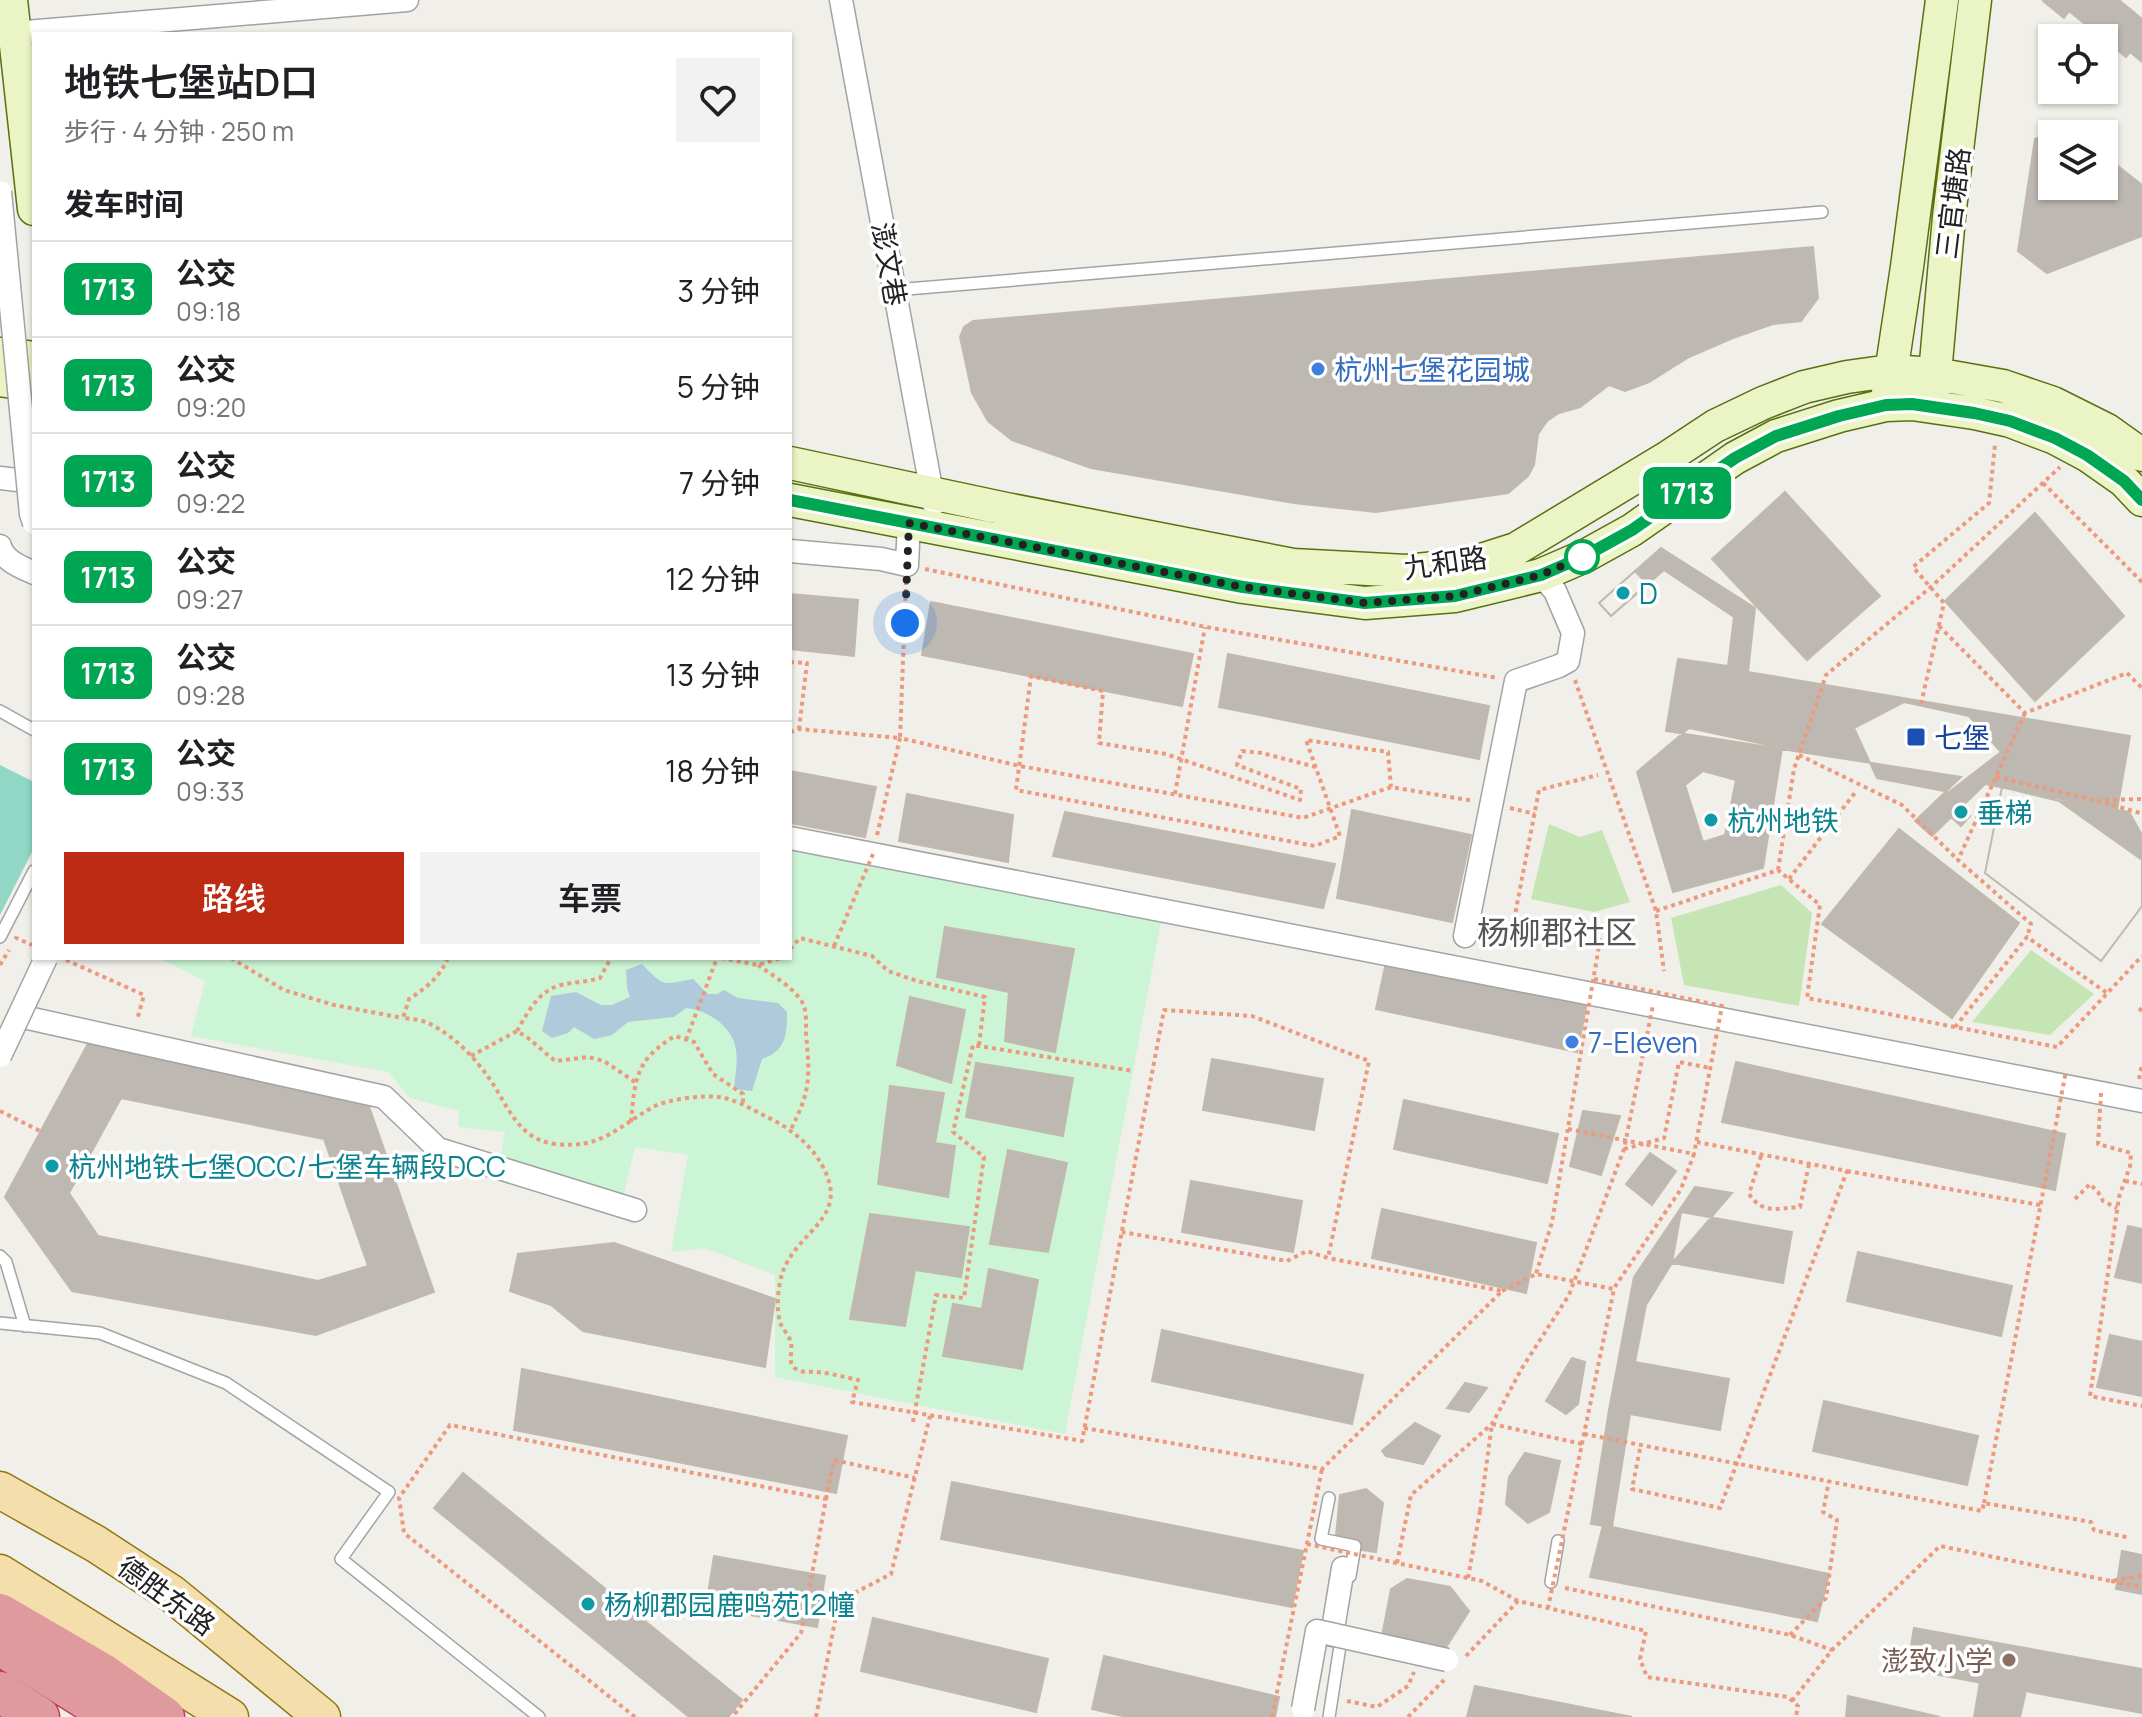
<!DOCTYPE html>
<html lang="zh">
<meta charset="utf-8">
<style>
body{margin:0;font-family:Manrope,"Noto Sans SC",sans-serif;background:#f2f2f2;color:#202124;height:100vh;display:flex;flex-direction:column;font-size:30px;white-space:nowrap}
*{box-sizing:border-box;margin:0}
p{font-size:26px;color:#757577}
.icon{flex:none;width:44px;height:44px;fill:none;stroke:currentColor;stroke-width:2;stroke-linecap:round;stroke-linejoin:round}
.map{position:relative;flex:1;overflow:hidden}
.side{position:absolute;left:32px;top:32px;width:760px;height:928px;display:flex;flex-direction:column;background:#fff;border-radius:0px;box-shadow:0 2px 6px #0004}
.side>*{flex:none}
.badge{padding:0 16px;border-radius:12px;font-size:28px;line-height:52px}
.buttons{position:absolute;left:2038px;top:24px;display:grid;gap:16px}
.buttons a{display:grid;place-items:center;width:80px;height:80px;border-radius:0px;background:#fff;box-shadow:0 2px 6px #0004;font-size:40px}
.you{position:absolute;width:40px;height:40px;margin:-20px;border:6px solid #fff;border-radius:50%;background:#1a73e8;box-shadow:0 0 0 12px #1a73e833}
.map>.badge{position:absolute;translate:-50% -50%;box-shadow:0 0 0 4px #fff}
h2{padding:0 32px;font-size:30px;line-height:72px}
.round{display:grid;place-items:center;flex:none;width:84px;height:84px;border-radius:0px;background:#f2f2f2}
.head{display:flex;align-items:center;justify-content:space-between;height:136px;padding:0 32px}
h1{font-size:38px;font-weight:600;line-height:60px}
.primary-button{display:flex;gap:16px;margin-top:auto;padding:16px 32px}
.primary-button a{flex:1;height:92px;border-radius:0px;background:#be2b15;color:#fff;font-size:32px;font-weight:600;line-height:92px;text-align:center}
.primary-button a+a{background:#f2f2f2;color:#202124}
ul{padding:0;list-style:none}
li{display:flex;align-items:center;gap:24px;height:96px;padding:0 32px;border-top:2px solid #e0e0e0}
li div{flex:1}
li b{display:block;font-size:30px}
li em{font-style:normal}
li .badge{min-width:88px;font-weight:700;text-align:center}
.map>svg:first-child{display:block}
.grass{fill:#c6e5b5}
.park{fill:#ccf5d5}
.pitch{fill:#90d7c5}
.water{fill:#afcada}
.building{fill:#beb8b2;stroke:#c1b9ad;stroke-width:2;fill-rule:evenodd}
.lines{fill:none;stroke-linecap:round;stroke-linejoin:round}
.lane-casing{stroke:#a3a3a3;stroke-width:14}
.street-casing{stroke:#a3a3a3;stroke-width:25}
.secondary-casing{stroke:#597011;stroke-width:35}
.primary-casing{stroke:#8f7610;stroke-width:39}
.highway-casing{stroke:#ca3b59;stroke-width:43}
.path{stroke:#ed997e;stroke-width:4;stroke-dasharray:4 4;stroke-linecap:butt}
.lane{stroke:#fff;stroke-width:11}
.street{stroke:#fff;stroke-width:22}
.secondary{stroke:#ebf4c4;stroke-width:32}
.primary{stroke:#f3deac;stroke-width:36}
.highway{stroke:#df9a9d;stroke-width:40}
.street-bridge-casing{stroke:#a3a3a3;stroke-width:25;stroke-linecap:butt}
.path-bridge{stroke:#ed997e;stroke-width:4;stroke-dasharray:4 4;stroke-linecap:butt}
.street-bridge{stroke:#fff;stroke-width:22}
.line-casing{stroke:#fff;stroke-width:18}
.line{stroke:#00a651;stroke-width:12}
.walk{stroke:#222;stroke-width:8;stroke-dasharray:0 14.4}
.shop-dot{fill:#3f7fe0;stroke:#fff;stroke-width:3}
.stop-dot{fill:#fff;stroke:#00a651;stroke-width:4}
.culture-dot{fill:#0f9aa8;stroke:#fff;stroke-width:3}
.transit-dot{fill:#1a4fb4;stroke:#fff;stroke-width:3}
.education-dot{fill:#8d6e63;stroke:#fff;stroke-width:3}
.labels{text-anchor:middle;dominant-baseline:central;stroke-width:7;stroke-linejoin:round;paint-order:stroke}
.street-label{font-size:28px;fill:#222;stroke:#fff}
.shop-label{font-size:28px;fill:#366cbe;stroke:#fff;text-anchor:start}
.culture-label{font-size:28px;fill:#0d838f;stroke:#fff;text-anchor:start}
.transit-label{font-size:28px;fill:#164399;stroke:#fff;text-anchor:start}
.education-label{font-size:28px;fill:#785e54;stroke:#fff;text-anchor:end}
.quarter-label{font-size:32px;fill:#555;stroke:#fff}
</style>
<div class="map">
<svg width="2142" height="1717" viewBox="0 0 2142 1717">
<rect width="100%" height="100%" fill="#f1efe9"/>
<path class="grass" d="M 1549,824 L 1580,837 L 1602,830 L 1630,902 L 1594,912 L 1531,899 Z
M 1781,885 L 1812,913 L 1799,1006 L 1684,985 L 1671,918 Z
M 2031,950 L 2094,994 L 2050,1035 L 1972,1022 Z"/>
<path class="park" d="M 790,850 L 1161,922 L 1065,1434 L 775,1377 L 775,1275 L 704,1248 L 671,1252 L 688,1155 L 635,1147 L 624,1194 L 500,1162 L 505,1132 L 458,1127 L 459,1111 L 410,1098 L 388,1072 L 191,1036 L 205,981 L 159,958 L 790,958 Z"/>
<path class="pitch" d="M 0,765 L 34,782 L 34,848 L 0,915 Z"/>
<path class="water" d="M 642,964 C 664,987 662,985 693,979 L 708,994 L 717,994 L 724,990 L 738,998 L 778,1003 L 787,1012 C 787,1035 786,1051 762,1059 L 752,1091 L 734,1089 C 735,1076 738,1062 736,1050 C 733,1026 707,1010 686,1008 L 674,1017 L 628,1022 L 612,1035 L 594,1039 L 574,1027 L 568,1033 L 552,1038 L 542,1031 L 551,996 L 576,992 L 601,1005 L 612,1005 L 630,997 L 627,988 L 626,970 Z"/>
<path class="building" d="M 2044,0 L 2119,0 L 2142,19 L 2142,62 L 2130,52 L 2126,57 L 2069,11 L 2064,18 L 2043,1 Z
M 2068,127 L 2077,134 L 2052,134 L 2052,186 L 2104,186 L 2104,155 L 2142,185 L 2142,236 L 2047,273 L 2018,251 L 2035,139 Z
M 1813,247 L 1818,298 L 1801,321 L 1773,324 L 1733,338 L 1689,357 L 1649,382 L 1625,391 L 1609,385 L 1580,407 L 1559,413 L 1547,421 L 1538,434 L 1534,465 L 1528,476 L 1508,493 L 1376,512 L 1294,503 L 1091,468 L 1012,440 L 988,421 L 972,393 L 960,337 L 964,327 L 973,321 Z
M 1785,492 L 1880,596 L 1807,660 L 1712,559 Z
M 2035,513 L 2124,616 L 2035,701 L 1945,601 Z
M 1661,548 L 1755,608 L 1748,672 L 2130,736 L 2117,810 L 1985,784 L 1932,836 L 1915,821 L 1961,777 L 1666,731 L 1678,659 L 1728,666 L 1734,617 L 1664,570 L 1611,616 L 1599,603 Z
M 1635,571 L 1647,584 L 1611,616 L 1599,603 Z
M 790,594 L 858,600 L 854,656 L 790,649 Z
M 931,602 L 1193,654 L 1182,706 L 922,655 Z
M 1228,654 L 1489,706 L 1479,759 L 1219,707 Z
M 1904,702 L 1969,716 L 2001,752 L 1949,792 L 1877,778 L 1854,728 Z
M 1689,728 L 1782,748 L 1763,868 L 1673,892 L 1637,772 Z
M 790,771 L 876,787 L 865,837 L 790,823 Z
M 1703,771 L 1736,780 L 1725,835 L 1703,842 L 1685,785 Z
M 2002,787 L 2059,801 L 2142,860 L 2142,906 L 2101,961 L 1985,873 Z
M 2002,787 L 2059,801 L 2129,812 L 2142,835 L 2142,906 L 2101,961 L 1985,873 Z
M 907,794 L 1013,815 L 1008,862 L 899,841 Z
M 1960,807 L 1970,816 L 1961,826 L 1951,817 Z
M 1352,810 L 1471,835 L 1452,922 L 1337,898 Z
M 1065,812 L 1335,864 L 1323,908 L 1053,856 Z
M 1899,829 L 2019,923 L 1952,1018 L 1822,924 Z
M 945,927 L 1074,949 L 1055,1052 L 1005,1041 L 1009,992 L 937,977 Z
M 1387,958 L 1587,1003 L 1577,1052 L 1376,1009 Z
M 910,997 L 965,1010 L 951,1083 L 897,1065 Z
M 91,1038 L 364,1092 L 434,1292 L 316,1335 L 72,1291 L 5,1197 ZM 121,1098 L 324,1139 L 368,1266 L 318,1281 L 98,1236 L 69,1193 Z
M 1212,1059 L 1323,1079 L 1314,1130 L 1203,1110 Z
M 1736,1062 L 2065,1134 L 2055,1190 L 1722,1122 Z
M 976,1063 L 1073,1078 L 1063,1136 L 966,1117 Z
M 890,1086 L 944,1093 L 935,1143 L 955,1146 L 948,1197 L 878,1184 Z
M 1404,1100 L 1558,1134 L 1547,1183 L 1394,1149 Z
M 1583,1111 L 1620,1116 L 1601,1175 L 1570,1166 Z
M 1008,1150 L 1067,1163 L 1048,1252 L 990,1244 Z
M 1650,1153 L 1676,1171 L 1652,1205 L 1626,1184 Z
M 1191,1181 L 1302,1201 L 1293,1252 L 1182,1232 Z
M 1695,1187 L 1732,1193 L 1672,1263 L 1646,1305 L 1635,1362 L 1729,1379 L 1720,1430 L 1630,1414 L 1612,1527 L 1591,1524 L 1609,1410 L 1634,1277 Z
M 1382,1209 L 1536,1243 L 1526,1293 L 1372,1258 Z
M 1681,1212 L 1792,1232 L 1783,1283 L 1672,1263 Z
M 870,1214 L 969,1227 L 961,1277 L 915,1270 L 905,1326 L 850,1319 Z
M 2128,1226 L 2142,1229 L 2142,1283 L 2115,1277 Z
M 614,1243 L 775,1299 L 765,1367 L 583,1331 L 551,1305 L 510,1291 L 518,1254 Z
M 1858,1252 L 2012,1286 L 2001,1336 L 1847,1301 Z
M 989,1269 L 1038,1280 L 1022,1369 L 943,1356 L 953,1304 L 982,1309 Z
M 1162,1330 L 1363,1375 L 1352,1424 L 1152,1381 Z
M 2110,1335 L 2142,1342 L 2142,1396 L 2097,1387 Z
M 1572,1358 L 1585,1362 L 1578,1404 L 1566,1414 L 1546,1401 Z
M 522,1369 L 847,1436 L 836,1493 L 514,1430 Z
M 1465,1383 L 1487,1388 L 1469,1412 L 1447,1408 Z
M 1824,1401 L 1978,1436 L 1967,1485 L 1813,1451 Z
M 1415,1423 L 1440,1436 L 1423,1464 L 1386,1456 L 1382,1451 Z
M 1525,1453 L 1560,1461 L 1549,1512 L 1528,1523 L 1506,1504 L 1509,1477 Z
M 463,1473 L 742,1700 L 728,1717 L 689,1717 L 434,1508 Z
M 952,1482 L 1303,1551 L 1292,1607 L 941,1539 Z
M 1366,1489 L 1383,1503 L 1376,1552 L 1335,1546 L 1340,1495 Z
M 1603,1525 L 1829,1574 L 1817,1621 L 1590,1577 Z
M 2122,1551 L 2142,1555 L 2142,1594 L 2116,1589 Z
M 714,1556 L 825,1576 L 817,1627 L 706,1607 Z
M 1407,1579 L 1450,1587 L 1469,1611 L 1445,1649 L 1382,1636 L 1391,1589 Z
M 873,1618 L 1048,1659 L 1036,1712 L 861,1671 Z
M 1914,1628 L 2142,1669 L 2142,1713 L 1907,1669 Z
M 1104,1656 L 1279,1697 L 1275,1717 L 1127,1717 L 1092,1709 Z
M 1980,1682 L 2026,1691 L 2020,1717 L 1974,1717 Z
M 1475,1686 L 1632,1717 L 1467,1717 Z
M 1848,1696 L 1940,1717 L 1846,1717 Z"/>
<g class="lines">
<g class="lane-casing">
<path id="lane" d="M 895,290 L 1822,212
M 0,711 L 34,730
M 0,937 L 34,871
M 0,1256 L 6,1262 L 25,1326
M 0,1323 L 100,1333 L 226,1383 L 389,1492 L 341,1559 L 539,1717
M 1329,1498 L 1321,1539 L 1355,1546 L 1350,1576
M 1551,1582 L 1558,1541
M 1329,1717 L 1342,1633"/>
</g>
<g class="street-casing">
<path id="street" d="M 841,0 L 934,504
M 14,33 L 407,0
M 0,478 L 34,482
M 0,546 C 4,561 21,567 34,573
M 790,551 L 881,559 L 907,565 L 909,523
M 790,838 L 2142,1101
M 1465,936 L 1516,681 L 1559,666 L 1568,661 L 1573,633 L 1555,591 L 1541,575
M 19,1016 L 384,1097 L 438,1149 L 635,1210
M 1332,1635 L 1343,1568"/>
</g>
<g class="secondary-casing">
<path id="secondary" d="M 11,0 L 34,209
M 0,354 L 34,358
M 0,380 L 34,385
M 1888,393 L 1907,267 L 1942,0
M 1933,396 L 1949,217 L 1975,0
M 790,463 L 1006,509 L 1293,565 L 1406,571 L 1466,565 L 1516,549 L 1665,459 L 1715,426 L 1763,403 L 1804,387 L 1847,377 L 1890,371 L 1935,374 L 2003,386 L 2053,403 L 2107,430 L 2142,455
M 790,500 L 1243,587 L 1365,603 L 1455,596 L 1541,575 L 1585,556 L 1632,530 L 1735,458 L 1776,436 L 1839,416 L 1886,405 L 1912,404 L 1974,413 L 2010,421 L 2055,438 L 2087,455 L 2124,481 L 2142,500"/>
</g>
<g class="primary-casing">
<path id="primary" d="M 0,1490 L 96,1544 L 171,1593 L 322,1717
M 0,1573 L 230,1717"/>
</g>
<g class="highway-casing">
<path id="highway" d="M 0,1614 L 103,1674 L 164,1717
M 0,1645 L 115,1717
M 0,1692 L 39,1717"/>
</g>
<path class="path" d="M 2043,483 L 2142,582
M 925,569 L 1206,627 L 1498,678
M 1939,626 L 2025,713 L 2127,673 L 2142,688
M 790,662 L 807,663 L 799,729
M 1575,680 L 1656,911 L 1664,971
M 1921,704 L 1944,603 L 1913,567 L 1989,503 L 1995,445
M 2025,713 L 1958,860 L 2031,924 L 2027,937
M 790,732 L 799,729 L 900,738 L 906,583
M 1799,755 L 1902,805 L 1958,860
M 1996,777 L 2099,801 L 2140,813 L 2142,816
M 1175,794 L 1205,627
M 2105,800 L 2142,799
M 1510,808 L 1535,814
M 877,835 L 900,738 L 1020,766 L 1303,818 L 1391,787 L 1474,801
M 1778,870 L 1794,769 L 1826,675 L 1931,587 L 2060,467
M 1789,879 L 1857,790
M 1656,911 L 1778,870 L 1820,905 L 1807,998 L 2057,1047 L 2142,956
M 1514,920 L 1539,790 L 1598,775
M 15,939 L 16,938 L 32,945
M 790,949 L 800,938 L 872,956 L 888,971 L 917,981 L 985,997 L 979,1045
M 231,958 L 284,990 L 334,1005 L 403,1018
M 721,958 L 758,965 L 781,958
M 66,960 L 144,995 L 137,1020
M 0,965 L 9,950
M 758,965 C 773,976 792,986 802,1002 C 807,1010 806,1023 806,1033 C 810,1077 811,1091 790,1131
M 2139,1011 L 2142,1008
M 1955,1027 L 2027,937 L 2107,993
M 517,1031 C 528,1012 538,991 561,985 C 574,982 587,982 600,978 L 611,958
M 686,1040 L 717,958
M 2139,1079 L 2142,1065
M 0,1111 L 40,1131
M 631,1122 C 635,1079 635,1060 675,1036 L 694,1042 L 713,1074 L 743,1094 L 743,1105
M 1761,1156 L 1749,1194 C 1763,1215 1778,1208 1800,1207 L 1809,1164
M 1847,1171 L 2040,1205
M 2125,1181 L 2142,1184
M 2075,1199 L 2090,1184 L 2098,1192 L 2103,1201 L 2117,1208
M 913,1422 L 936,1295 L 964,1298 L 984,1157 L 953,1132 L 973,1045 L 1133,1071
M 1640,1449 L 1632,1489 L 1720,1508 L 1847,1171 L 1697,1142
M 826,1499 L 834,1460 L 915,1478
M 1480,1511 L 1492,1424 L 1582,1444
M 2111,1581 L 2142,1587
M 1565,1588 L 1790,1635 L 1832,1650
M 1347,1701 L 1377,1707 L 1408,1686 L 1414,1672"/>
<use href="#lane" class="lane"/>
<use href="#street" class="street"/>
<use href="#secondary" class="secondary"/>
<use href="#primary" class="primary"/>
<use href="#highway" class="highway"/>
<g class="street-bridge-casing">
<path id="street-bridge" d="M 0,192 L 31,514 L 34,523
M 0,1056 L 46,958
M 1303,1709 L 1317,1631 L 1447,1660"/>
</g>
<path class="path-bridge" d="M 1316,767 L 1262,753 L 1242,751 L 1237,765 L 1301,789 L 1300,800 L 1166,754 L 1099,743 L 1103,691 L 1031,676 L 1016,790 L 1315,846 L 1340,836 L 1306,740 L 1388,752 L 1391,787
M 1514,920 L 1600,940 L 1552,1222 L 1536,1274
M 834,946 L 873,854
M 448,958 C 439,978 427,987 409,999 L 403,1018 C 413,1019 424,1020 432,1025 C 455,1037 475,1058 489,1078 C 508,1105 517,1139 555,1144 C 602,1149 616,1128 653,1107 C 668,1099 702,1095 719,1097 C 734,1099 750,1108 763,1115 C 787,1126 809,1142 822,1165 C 852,1219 797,1229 782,1274 C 778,1287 776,1309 780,1322 C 782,1329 790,1336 791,1343 C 793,1352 786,1365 798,1370 C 803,1373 810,1371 816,1372 C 830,1373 844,1377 858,1380 L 852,1402 L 1082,1441 L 1164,1010 L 1252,1016 L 1369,1061 L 1328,1258 L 1307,1251 L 1287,1261 L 1122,1232
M 1594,979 L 1722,1006 L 1694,1154
M 471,1056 L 517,1031 L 528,1038 L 555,1061 L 588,1057 L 604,1061 L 635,1082
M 2101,1093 L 2098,1144 L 2131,1153 L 2130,1166 L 2119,1197 L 2090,1396 L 2142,1406
M 1568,1129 L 1694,1154 L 1681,1189 L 1614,1288
M 1624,1149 L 1664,1138 L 1679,1062 L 1710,1068
M 1502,1291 L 1536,1274 L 1614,1289 L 1548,1608
M 1084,1428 L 1322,1469 L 1502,1291 L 1328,1258
M 1584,1434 L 1982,1511 L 1984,1503 L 2091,1522 L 2094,1530 L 2130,1538
M 1984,1503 L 2066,1071
M 1307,1544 L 1482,1581 L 1518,1601
M 1397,1563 L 1411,1495 L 1492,1424 L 1522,1368 L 1569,1295 L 1624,1149 L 1653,1005
M 1468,1578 L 1480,1511
M 1790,1635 L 1826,1598 L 1837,1520 L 1823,1512 L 1829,1481
M 1466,1656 L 1518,1601 L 1646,1631 L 1640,1659 L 1647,1677 L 1788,1697 L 1798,1706 L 1796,1717
M 1792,1701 L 1832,1650 L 1940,1546 L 2111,1581 L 2142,1576
M 635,1717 L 404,1533 L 399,1498 L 450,1425 L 826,1499 L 801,1633 L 732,1717
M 816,1717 L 839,1601 L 891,1574 L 930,1416
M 1272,1717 L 1322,1469
M 1408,1717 L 1444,1680"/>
<use href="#street-bridge" class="street-bridge"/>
</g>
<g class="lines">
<g class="line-casing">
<path id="line" d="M 790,500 L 1243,587 L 1365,603 L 1455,596 L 1541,575 L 1585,556 L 1632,530 L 1735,458 L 1776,436 L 1839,416 L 1886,405 L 1912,404 L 1974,413 L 2010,421 L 2055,438 L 2087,455 L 2124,481 L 2142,500"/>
</g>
<use href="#line" class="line"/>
<path class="walk" d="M 905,623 L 909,523 L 1243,587 L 1365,603 L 1455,596 L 1541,575 L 1585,556 L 1582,557"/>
</g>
<g class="shop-dot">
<circle cx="1318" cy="369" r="8"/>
<circle cx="1572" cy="1042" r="8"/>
</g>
<circle class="stop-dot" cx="1582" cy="557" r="16"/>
<g class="culture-dot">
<circle cx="1623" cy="593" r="8"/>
<circle cx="1961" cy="812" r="8"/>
<circle cx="1711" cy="820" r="8"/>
<circle cx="52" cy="1166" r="8"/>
<circle cx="588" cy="1604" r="8"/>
</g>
<rect class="transit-dot" x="1906" y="727" width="20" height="20" rx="4"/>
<circle class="education-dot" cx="2009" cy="1660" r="8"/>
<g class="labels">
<g class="street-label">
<text transform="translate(1952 203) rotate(-83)">三官塘路</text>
<text transform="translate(890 264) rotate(80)">澎文巷</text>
<text transform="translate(1445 562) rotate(-8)">九和路</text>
<text transform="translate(167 1595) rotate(36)">德胜东路</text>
</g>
<g class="shop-label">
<text x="1334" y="369">杭州七堡花园城</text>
<text x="1588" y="1042">7-Eleven</text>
</g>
<g class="culture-label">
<text x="1639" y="593">D</text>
<text x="1977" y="812">垂梯</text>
<text x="1727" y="820">杭州地铁</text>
<text x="68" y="1166">杭州地铁七堡OCC/七堡车辆段DCC</text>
<text x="604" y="1604">杨柳郡园鹿鸣苑12幢</text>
</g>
<g class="transit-label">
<text x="1934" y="737">七堡</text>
</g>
<g class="education-label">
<text x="1993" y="1660">澎致小学</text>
</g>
<g class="quarter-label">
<text x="1557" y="932">杨柳郡社区</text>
</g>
</g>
</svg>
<div class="buttons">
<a><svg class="icon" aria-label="locate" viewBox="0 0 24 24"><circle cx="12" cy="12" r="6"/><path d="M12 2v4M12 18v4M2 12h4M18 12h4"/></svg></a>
<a><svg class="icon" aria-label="layers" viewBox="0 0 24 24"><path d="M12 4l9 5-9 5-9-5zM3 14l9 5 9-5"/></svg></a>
</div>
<div class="you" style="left:905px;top:623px"></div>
<b class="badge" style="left:1687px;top:493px;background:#00a651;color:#fff">1713</b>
<section class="side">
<div class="head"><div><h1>地铁七堡站D口</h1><p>步行 · 4 分钟 · 250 m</p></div><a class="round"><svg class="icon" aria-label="heart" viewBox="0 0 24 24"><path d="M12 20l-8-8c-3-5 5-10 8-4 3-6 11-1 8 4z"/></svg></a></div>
<h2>发车时间</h2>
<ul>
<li><span class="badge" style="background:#00a651;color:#fff">1713</span><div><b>公交</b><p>09:18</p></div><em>3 分钟</em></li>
<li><span class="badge" style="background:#00a651;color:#fff">1713</span><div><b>公交</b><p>09:20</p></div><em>5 分钟</em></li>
<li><span class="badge" style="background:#00a651;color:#fff">1713</span><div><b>公交</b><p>09:22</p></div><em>7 分钟</em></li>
<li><span class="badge" style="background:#00a651;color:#fff">1713</span><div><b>公交</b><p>09:27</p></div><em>12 分钟</em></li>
<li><span class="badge" style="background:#00a651;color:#fff">1713</span><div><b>公交</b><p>09:28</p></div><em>13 分钟</em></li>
<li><span class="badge" style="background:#00a651;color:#fff">1713</span><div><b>公交</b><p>09:33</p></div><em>18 分钟</em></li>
</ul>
<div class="primary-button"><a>路线</a><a>车票</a></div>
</section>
</div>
